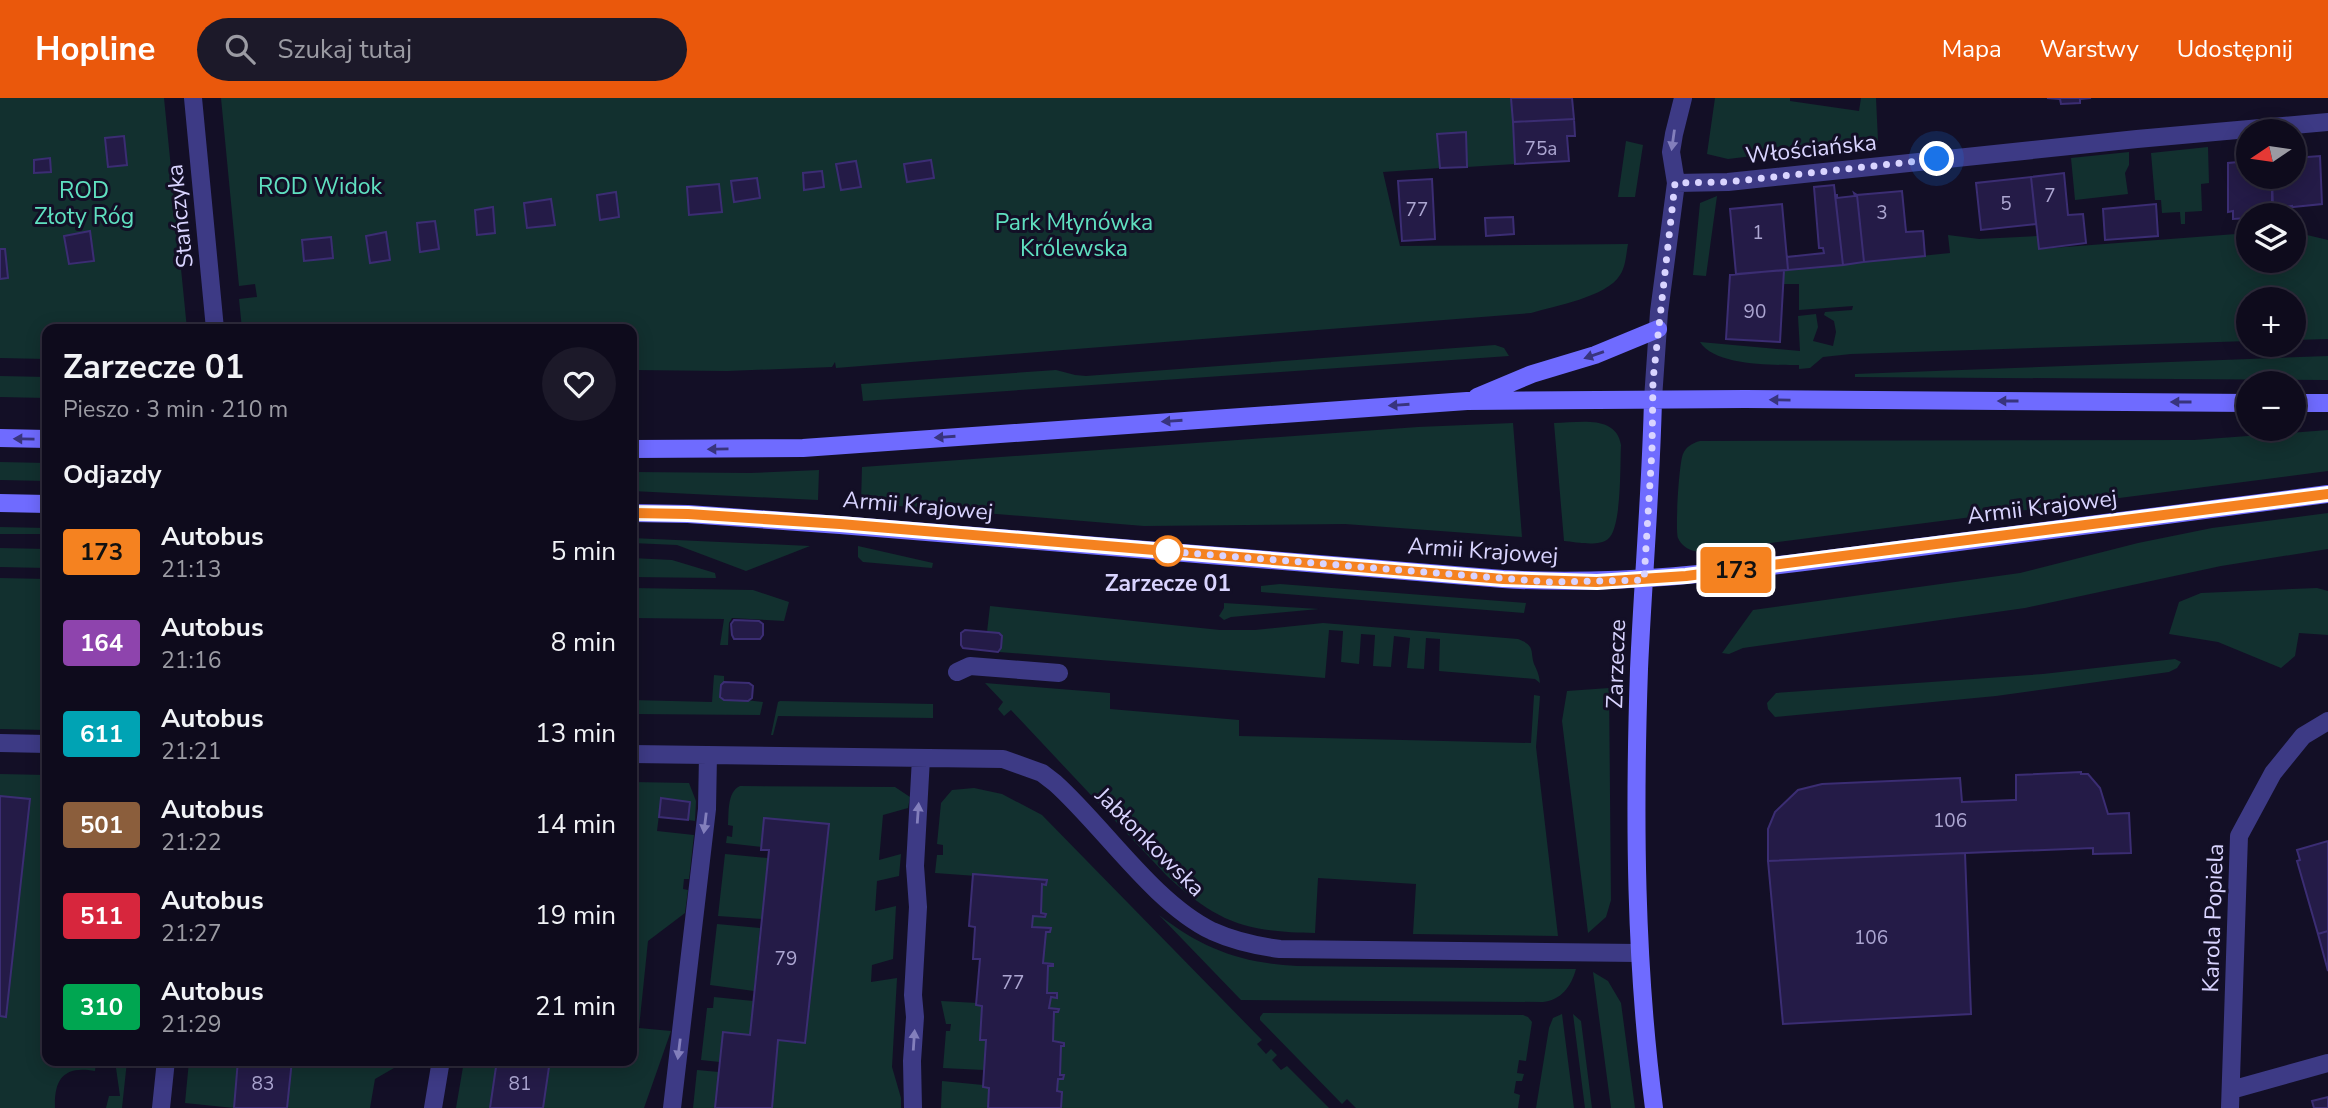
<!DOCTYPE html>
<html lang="pl">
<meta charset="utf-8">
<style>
body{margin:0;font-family:"Nunito Sans",sans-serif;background:#1c1929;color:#f1f3f6;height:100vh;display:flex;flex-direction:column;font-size:26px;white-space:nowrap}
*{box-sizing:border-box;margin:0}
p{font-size:23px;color:#9b9ba3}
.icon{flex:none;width:38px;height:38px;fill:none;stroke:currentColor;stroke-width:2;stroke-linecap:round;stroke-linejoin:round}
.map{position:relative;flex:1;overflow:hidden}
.side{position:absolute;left:42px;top:226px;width:595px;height:742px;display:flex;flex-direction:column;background:#0e0b1c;border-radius:14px;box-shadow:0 4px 18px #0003,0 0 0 2px #2e2b3b}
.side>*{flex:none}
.badge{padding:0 14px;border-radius:5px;font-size:24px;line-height:46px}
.needle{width:46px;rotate:257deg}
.fabs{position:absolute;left:2236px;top:21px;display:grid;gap:14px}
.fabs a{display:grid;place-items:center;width:70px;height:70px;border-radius:50%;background:#0e0b1c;box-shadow:0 4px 18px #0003,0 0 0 2px #2e2b3b;font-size:35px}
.you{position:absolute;width:35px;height:35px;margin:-18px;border:5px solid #fff;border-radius:50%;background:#1a73e8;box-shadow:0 0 0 10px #1a73e833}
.map>.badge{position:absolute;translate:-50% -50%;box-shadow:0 0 0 4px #fff}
h2{padding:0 21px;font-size:26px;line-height:63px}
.round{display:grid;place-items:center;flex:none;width:74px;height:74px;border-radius:37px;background:#1c1929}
.head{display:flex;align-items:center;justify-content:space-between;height:119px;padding:0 21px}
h1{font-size:33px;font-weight:700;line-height:52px}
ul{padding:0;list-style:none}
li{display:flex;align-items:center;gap:21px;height:91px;padding:0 21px}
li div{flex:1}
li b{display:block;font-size:26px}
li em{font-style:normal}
li .badge{min-width:77px;font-weight:700;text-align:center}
header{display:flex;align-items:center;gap:42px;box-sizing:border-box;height:98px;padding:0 35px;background:#ea580c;color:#fff}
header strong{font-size:33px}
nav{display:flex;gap:38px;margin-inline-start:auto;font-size:24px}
.search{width:490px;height:63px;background:#1c1929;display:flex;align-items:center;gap:18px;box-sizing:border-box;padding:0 24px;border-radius:38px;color:#9b9ba3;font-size:26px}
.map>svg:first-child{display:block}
.green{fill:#12302f}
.building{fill:#241b47;stroke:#3b2d73;stroke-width:2}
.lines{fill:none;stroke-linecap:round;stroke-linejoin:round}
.street{stroke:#3d3a85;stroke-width:18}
.secondary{stroke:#6f6bff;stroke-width:18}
.oneway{fill:#837fbc}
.oneway2{fill:#38347d}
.line-casing{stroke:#fff;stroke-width:16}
.line{stroke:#f58220;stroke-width:10}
.walk{stroke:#d9d4ff;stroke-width:7;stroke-dasharray:0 12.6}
.stop-dot{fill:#fff;stroke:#f58220;stroke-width:3.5}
.labels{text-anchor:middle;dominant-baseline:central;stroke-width:6;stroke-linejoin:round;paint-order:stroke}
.number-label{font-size:19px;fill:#aca6d1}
.street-label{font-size:23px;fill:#d9d4ff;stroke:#130f26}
.park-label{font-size:23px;fill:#5fe0c0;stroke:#130f26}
.stop-label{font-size:23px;font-weight:bold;fill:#d9d4ff;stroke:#130f26}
</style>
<header>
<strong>Hopline</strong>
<div class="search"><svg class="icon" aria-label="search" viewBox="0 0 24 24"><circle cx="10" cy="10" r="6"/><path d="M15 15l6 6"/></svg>Szukaj tutaj</div>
<nav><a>Mapa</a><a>Warstwy</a><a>Udostępnij</a></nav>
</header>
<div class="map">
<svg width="2328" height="1010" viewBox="0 0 2328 1010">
<rect width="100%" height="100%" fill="#130f26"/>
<path class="green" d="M 0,0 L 164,0 L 187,231 L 47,231 L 47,261 L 0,260 Z
M 221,0 L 1511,0 L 1515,66 L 1467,69 L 1466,35 L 1438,36 L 1440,70 L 1383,74 L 1400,148 L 1628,146 C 1626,156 1626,168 1620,177 C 1607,199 1554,208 1531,215 L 836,270 L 835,264 L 832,269 L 727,273 L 632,272 L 632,231 L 242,231 L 239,201 L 257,199 L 255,186 L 239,188 Z
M 1715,0 L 1790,0 L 1790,3 L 1859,13 L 1861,0 L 1876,0 L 1878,43 L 1728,61 L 1707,56 Z
M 1626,43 L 1643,47 L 1635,99 L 1618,99 Z
M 2208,49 L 2209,85 L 2201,86 L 2202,113 L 2185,114 L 2185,126 L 2181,126 L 2180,114 L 2162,115 L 2161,102 L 2155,102 L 2151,55 Z
M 2129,54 L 2129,67 L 2125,75 L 2128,96 L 2075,102 L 2071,60 Z
M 1717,98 L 1706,178 L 1693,177 L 1700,105 Z
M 2249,135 L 2249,163 L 2294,163 L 2294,139 L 2307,137 L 2328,142 L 2328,241 L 2294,242 L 2294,201 L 2249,201 L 2249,243 L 1851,256 L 1823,259 L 1810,270 L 1799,271 L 1799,267 C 1773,267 1715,268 1700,244 L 1800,253 L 1798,218 L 1816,216 L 1818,229 L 1813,243 L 1833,248 L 1836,234 L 1834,223 L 1824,217 L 1825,214 L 1852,212 L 1853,208 L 1799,212 L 1799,186 L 1784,186 L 1784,172 L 1950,155 L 1948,137 L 1979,141 L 2037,138 L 2039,151 Z
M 1495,247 L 1504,250 L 1509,258 L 863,303 L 861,286 L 1056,272 L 1075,277 L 1086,278 Z
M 2328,258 L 2328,282 L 1855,279 L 1855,276 Z
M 0,278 L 47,279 L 47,300 L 0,299 Z
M 1513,325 L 1522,439 L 1345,426 L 1144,428 L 861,405 L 862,369 L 1418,329 Z
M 1554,325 C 1578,325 1616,316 1621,347 C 1620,366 1622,430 1608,441 C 1598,449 1576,444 1564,443 Z
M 2328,332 L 2328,373 L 1700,454 C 1690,453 1682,449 1678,440 C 1675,431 1679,365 1683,356 C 1686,349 1692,345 1700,343 L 2194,342 Z
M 0,364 L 47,365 L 47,383 L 0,382 Z
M 819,372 L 818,402 L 632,393 L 632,374 L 750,375 Z
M 2328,415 L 2328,451 L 2221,468 L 2025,510 L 1743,550 L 1729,556 L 1722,555 L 1753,512 L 2020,475 L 2138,445 L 2212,430 Z
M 0,429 L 47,430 L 47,436 L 0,436 Z
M 632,440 L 810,448 L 746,473 L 677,447 L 632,445 Z
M 858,448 L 933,465 L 932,470 L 863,464 L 858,459 Z
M 0,450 L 47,451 L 47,470 L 0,469 Z
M 632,460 L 672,462 L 715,475 L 716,480 L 632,479 Z
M 0,480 L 47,481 L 47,632 L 0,631 Z
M 1280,486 L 1526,505 L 1524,515 L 1261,494 L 1261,488 Z
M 632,490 L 753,492 L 789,504 L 784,523 L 732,520 L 729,525 L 728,547 L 720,547 L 724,521 L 632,520 Z
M 2317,490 L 2328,493 L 2328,537 L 2299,535 L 2295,558 L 2281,570 L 2218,544 L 2169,536 L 2179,504 L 2201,495 Z
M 1224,505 L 1319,511 L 1231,519 L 1224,522 L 1219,518 L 1224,510 Z
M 990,508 L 1220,532 L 1255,532 L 1323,525 L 1518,541 C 1537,548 1529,554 1535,568 C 1538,575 1539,577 1540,585 L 1535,581 L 1439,573 L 1440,541 L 1426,540 L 1424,571 L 1407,570 L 1410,540 L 1394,538 L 1391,569 L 1373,568 L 1375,537 L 1361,536 L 1359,566 L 1341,564 L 1343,533 L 1329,532 L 1325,580 L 999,554 L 1002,538 L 999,535 L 987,534 Z
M 2175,561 L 2181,564 L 2177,570 L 2169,574 L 1996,598 L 1775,619 L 1768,611 L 1767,605 L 1776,595 L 2043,576 Z
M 714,577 L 724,578 L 724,584 L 721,587 L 720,599 L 763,604 L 760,617 L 632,616 L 632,602 L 712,604 Z
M 985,585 L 1110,595 L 1110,611 L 1239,622 L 1239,638 L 1531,645 L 1534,597 L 1540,598 L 1536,649 L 1558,838 L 1413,836 L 1416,786 L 1318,780 L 1315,835 C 1246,834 1218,825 1167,778 L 1011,612 L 1004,618 L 998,611 L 1003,604 Z
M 1609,590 L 1611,802 L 1606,819 L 1588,835 L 1562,623 L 1567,593 Z
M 780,603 L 933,606 L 933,620 L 778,618 L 773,637 L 771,637 L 778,604 Z
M 0,676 L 47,677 L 47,962 L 96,963 L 95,973 C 63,967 54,982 55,1010 L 0,1010 L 0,918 L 6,918 L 30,702 L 0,698 Z
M 632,684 L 689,685 L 696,703 L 695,723 L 688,722 L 690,704 L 661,701 L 657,733 L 694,737 L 689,781 L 684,781 L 683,791 L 688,792 L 685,815 L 648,843 L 639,930 L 671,933 L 644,1010 L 543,1010 L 550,963 L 632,962 Z
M 740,688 L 895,689 L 910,699 L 908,710 L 883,717 L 879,762 L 901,756 L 899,778 L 877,783 L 875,813 L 896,808 L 893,861 L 872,867 L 871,884 L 897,880 L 892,969 L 901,1000 L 901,1010 L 772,1010 L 778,942 L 805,945 L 829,727 L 765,720 L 762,749 L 726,745 L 727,738 L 732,739 L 733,728 L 728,727 C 729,714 727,694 740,688 Z
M 974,690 L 1002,696 L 1042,717 L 1262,942 L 1257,946 L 1266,956 L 1271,951 L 1277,957 L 1272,962 L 1281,972 L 1287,968 L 1329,1010 L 1061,1010 L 1062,994 L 1057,993 L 1058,981 L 1063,981 L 1063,977 L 1060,977 L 1061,948 L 1064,948 L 1064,945 L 1053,943 L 1054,914 L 1058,914 L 1059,912 L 1049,910 L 1051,899 L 1057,899 L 1057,896 L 1047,895 L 1048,868 L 1053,866 L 1043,865 L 1046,834 L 1050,834 L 1051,831 L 1032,829 L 1033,818 L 1045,818 L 1045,816 L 1041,815 L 1042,786 L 1046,786 L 1047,783 L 935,775 L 937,757 L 943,757 L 943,747 L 937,746 L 941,705 L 952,692 Z
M 725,756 L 768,760 L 762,821 L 718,818 Z
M 1159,817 C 1203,851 1241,865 1297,868 L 1576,871 C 1571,889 1561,902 1543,904 L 1241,902 Z
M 717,826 L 760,830 L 754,893 L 710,887 Z
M 1593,874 L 1608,883 L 1621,905 L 1635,1010 L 1611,1010 Z
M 714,899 L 753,903 L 750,937 L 723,934 L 720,964 L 701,962 L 707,910 L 713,910 Z
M 941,903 L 977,905 L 976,907 L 982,908 L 981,942 L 986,942 L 984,972 L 943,970 L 946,933 L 950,933 L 951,926 L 946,926 Z
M 1263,915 L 1523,917 L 1528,919 L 1532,924 L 1526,963 L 1519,962 L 1517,975 L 1524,976 L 1522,983 L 1516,983 L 1514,995 L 1520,997 L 1518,1010 L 1356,1010 L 1347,1001 L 1342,1006 L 1260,922 L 1260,919 Z
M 1562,916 L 1574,1010 L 1536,1010 L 1549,930 L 1553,920 Z
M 1573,916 L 1581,923 L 1592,1010 L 1585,1010 Z
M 115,963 L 127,963 L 122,1010 L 106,1010 L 109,998 L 120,998 Z
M 189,963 L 238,963 L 234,1010 L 185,1005 Z
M 292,963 L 406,963 L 375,981 L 370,1010 L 287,1010 Z
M 464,963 L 497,963 L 490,1010 L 456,1010 Z
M 697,972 L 719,974 L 715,1010 L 693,1010 Z
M 942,983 L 983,987 L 983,989 L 989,990 L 988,1010 L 941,1010 Z"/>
<path class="building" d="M 1511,0 L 1572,0 L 1574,21 L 1513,24 Z
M 2047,0 L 2091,0 L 2080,1 L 2080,5 L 2061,6 L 2060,1 Z
M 1574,21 L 1575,38 L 1567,38 L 1569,63 L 1515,66 L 1513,24 Z
M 1466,34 L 1467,69 L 1440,70 L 1437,36 Z
M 124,38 L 127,67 L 108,69 L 105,40 Z
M 2320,58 L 2322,106 L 2273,111 L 2272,79 L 2294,79 L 2294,60 Z
M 50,60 L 51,74 L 34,75 L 34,62 Z
M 931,62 L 934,80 L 907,84 L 904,66 Z
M 856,63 L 861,89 L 841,92 L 836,66 Z
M 2249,63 L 2249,79 L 2272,79 L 2272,117 L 2257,117 L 2257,112 L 2249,112 L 2248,120 L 2233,121 L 2233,113 L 2228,114 L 2228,65 Z
M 822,73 L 824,89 L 804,92 L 803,75 Z
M 2064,75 L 2068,117 L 2083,116 L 2086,145 L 2039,151 L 2031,79 Z
M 2031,79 L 2036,126 L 1981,132 L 1976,85 Z
M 757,80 L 760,100 L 734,104 L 731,83 Z
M 1432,81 L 1435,141 L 1402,143 L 1398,83 Z
M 719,86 L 722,114 L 689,117 L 687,89 Z
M 1834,87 L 1843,167 L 1788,172 L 1787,159 L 1824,155 L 1823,150 L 1819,150 L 1814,89 Z
M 1902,93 L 1906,134 L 1923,133 L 1925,158 L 1864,164 L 1857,97 Z
M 616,94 L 619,119 L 600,122 L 597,97 Z
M 1854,95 L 1857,97 L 1864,164 L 1843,167 L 1835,97 L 1837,97 L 1837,100 L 1855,98 Z
M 551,101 L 555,127 L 527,130 L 524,105 Z
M 1782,106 L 1788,172 L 1736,176 L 1730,111 Z
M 2156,106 L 2158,138 L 2105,142 L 2103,111 Z
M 2292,108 L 2292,117 L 2272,117 L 2271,111 Z
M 493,109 L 495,135 L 477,137 L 475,112 Z
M 1513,119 L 1514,136 L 1486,138 L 1485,120 Z
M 435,123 L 439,151 L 420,154 L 417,125 Z
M 90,133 L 94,163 L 69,166 L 64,138 Z
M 386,134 L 390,162 L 370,165 L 366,138 Z
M 331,139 L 333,160 L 304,163 L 302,142 Z
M 0,151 L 5,151 L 8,180 L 0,181 Z
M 1784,172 L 1780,244 L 1726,241 L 1730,177 Z
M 734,522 L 759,523 L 763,526 L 763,537 L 760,541 L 734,541 L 732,537 L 731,526 Z
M 965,532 L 999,535 L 1002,538 L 1001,550 L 998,554 L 963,550 L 961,547 L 961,535 Z
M 724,584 L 749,585 L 753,588 L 752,600 L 748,603 L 724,602 L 720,599 L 721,587 Z
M 2081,674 L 2081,676 L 2088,676 L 2100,690 L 2108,716 L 2129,715 L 2131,755 L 2093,756 L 2093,750 L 1768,763 L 1768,731 L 1775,714 L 1798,692 L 1822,686 L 1960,680 L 1962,704 L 2014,702 L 2016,702 L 2016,677 Z
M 0,698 L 30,701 L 6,919 L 0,918 Z
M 661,700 L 690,704 L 688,722 L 659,719 Z
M 764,720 L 829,726 L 805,945 L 778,942 L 772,1010 L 715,1010 L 723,934 L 750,937 L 769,752 L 761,752 Z
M 2328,743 L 2328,833 L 2318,836 L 2297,763 L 2300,762 L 2297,752 Z
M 1965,755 L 1971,916 L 1783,926 L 1768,763 Z
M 973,776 L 1047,782 L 1046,787 L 1042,786 L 1041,815 L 1046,816 L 1045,819 L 1033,818 L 1032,829 L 1051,830 L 1050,834 L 1046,834 L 1043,865 L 1053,866 L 1053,868 L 1048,868 L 1047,895 L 1057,895 L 1057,900 L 1051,899 L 1049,910 L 1059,911 L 1058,914 L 1054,914 L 1053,943 L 1064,945 L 1064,948 L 1061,948 L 1060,977 L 1064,977 L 1063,981 L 1058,981 L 1057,993 L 1062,994 L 1061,1010 L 988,1010 L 989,990 L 983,989 L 986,942 L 980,942 L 982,908 L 976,907 L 980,861 L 973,861 L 975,829 L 969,828 Z
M 2328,833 L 2328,873 L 2318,836 Z
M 238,962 L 292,962 L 287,1010 L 234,1010 Z
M 497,962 L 550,962 L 543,1010 L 490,1010 Z
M 2328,999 L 2328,1010 L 2314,1010 L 2312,1003 Z"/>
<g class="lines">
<path class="street" d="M 193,0 L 215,231
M 1676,85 L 1728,84 L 2137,41 L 2328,24
M 1653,301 L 1659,214 L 1676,85 L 1671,54 L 1674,36 L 1683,0
M 957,574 L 970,568 L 1059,575
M 0,645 L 47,646
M 632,656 L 1003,661 L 1042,675 L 1055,685 C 1104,729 1154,805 1212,833 C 1234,843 1257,848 1280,851 L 1638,855
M 2231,992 L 2328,965
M 161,1010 L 166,962
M 433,1010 L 441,962
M 672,1010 L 707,711 L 708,657
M 913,1010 L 912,963 L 915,919 L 913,897 L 918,809 L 915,768 L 921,660
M 2230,1010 L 2239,738 L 2273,675 L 2303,638 L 2328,623"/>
<path class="secondary" d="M 1477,299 L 1532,276 L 1595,257 L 1658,231
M 1653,301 C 1651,391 1643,481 1639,571 C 1634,718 1635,865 1654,1010
M 2294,305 L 2328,305
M 0,340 L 47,341
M 632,351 L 803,350 L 1467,303 L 1745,301 L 2249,305
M 0,405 L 47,406
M 632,415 L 688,416 L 840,427 L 1503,481 C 1631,489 1756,470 1882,454 C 2031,435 2179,415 2328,396"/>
</g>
<defs><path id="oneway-solid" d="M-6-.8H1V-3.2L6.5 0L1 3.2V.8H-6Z" transform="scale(1.75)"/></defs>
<g class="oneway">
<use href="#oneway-solid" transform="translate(1673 42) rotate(98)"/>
<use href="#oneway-solid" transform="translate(918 715) rotate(-86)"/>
<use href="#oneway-solid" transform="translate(705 725) rotate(97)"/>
<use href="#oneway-solid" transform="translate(914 942) rotate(-86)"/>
<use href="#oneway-solid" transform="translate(679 951) rotate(97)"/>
</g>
<g class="oneway2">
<use href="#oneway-solid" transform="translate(1594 257) rotate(161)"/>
<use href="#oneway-solid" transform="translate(1780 302) rotate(-179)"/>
<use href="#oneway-solid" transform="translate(2008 303) rotate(-180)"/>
<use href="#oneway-solid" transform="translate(2181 304) rotate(-180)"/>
<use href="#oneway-solid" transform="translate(1399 307) rotate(176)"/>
<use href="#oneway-solid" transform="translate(1172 323) rotate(176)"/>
<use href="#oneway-solid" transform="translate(945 339) rotate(176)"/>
<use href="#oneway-solid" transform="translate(24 341) rotate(-179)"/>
<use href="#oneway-solid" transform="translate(718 351) rotate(179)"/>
</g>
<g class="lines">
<g class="line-casing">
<path id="line" d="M 632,415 L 688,416 L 840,426 L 1503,481 L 1597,484 L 1686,478 L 2328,396"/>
</g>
<use href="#line" class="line"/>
<path class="walk" d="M 1168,453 L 1164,453 L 1548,484 L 1644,482 L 1652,352 L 1653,282 L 1675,85 L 1728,84 L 1937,61"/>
</g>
<circle class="stop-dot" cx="1168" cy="453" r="14"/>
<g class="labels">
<g class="number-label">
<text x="1541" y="51">75a</text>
<text x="2050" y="98">7</text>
<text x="2006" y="106">5</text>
<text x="1417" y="112">77</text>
<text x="1882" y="115">3</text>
<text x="1758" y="135">1</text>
<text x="1755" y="214">90</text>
<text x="1950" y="723">106</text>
<text x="1871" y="840">106</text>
<text x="786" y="861">79</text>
<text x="1013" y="885">77</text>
<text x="263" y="986">83</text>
<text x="520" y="986">81</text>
</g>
<g class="street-label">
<text transform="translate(1811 51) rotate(-6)">Włościańska</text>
<text transform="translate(180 118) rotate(-96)">Stańczyka</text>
<text transform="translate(918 408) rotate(5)">Armii Krajowej</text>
<text transform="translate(2042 409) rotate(-7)">Armii Krajowej</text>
<text transform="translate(1483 453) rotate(4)">Armii Krajowej</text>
<text transform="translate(1616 566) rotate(-88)">Zarzecze</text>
<text transform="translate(1150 744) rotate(45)">Jabłonkowska</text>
<text transform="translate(2213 820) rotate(-88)">Karola Popiela</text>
</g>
<g class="park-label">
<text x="320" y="88">ROD Widok</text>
<text x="84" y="92">ROD<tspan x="84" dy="26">Złoty Róg</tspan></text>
<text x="1074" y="124">Park Młynówka<tspan x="1074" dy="26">Królewska</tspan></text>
</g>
<g class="stop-label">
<text x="1168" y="485">Zarzecze 01</text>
</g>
</g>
</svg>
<div class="fabs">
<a><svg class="needle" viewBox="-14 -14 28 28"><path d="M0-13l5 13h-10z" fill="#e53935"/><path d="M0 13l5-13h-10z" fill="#9b9ba3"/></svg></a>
<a><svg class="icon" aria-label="layers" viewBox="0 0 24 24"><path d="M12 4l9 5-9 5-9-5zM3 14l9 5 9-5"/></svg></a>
<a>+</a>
<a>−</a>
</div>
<div class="you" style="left:1937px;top:61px"></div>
<b class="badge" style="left:1736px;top:472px;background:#f58220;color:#111">173</b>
<section class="side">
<div class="head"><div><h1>Zarzecze 01</h1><p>Pieszo · 3 min · 210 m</p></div><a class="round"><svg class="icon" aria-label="heart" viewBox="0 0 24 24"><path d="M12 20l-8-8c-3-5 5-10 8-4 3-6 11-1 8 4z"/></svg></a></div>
<h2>Odjazdy</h2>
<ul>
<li><span class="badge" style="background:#f58220;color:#111">173</span><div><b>Autobus</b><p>21:13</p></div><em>5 min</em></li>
<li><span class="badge" style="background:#8e44ad;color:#fff">164</span><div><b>Autobus</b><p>21:16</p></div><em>8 min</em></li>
<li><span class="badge" style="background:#00a3b4;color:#fff">611</span><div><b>Autobus</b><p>21:21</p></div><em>13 min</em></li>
<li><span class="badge" style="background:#8b5e3c;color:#fff">501</span><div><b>Autobus</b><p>21:22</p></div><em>14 min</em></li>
<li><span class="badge" style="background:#d7263d;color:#fff">511</span><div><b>Autobus</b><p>21:27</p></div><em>19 min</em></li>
<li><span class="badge" style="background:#00a651;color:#fff">310</span><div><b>Autobus</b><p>21:29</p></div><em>21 min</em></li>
</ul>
</section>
</div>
